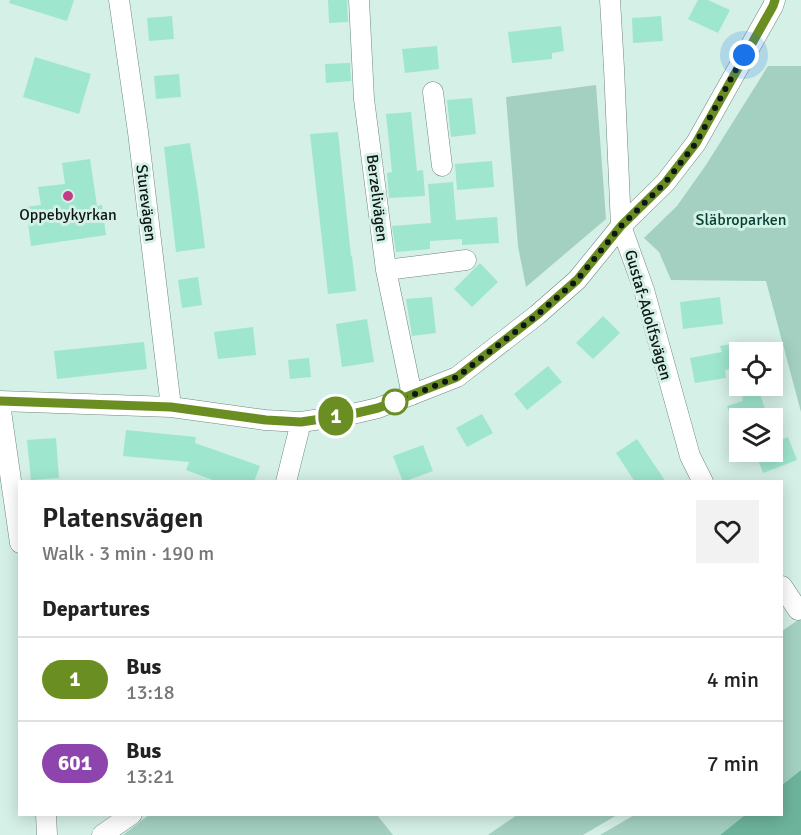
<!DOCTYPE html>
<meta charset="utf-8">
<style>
body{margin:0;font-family:Signika,sans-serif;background:#f2f2f2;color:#222;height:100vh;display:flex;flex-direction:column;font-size:22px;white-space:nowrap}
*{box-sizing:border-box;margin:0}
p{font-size:20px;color:#767676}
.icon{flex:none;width:33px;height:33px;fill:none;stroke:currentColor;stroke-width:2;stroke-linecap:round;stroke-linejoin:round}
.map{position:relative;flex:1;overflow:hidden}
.side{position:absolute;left:18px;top:480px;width:765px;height:336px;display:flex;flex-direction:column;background:#fff;border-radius:0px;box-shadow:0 3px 15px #0003}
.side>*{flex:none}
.badge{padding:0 12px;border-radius:20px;font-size:21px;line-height:39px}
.controls{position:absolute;left:729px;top:342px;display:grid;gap:12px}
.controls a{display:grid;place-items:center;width:54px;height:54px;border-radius:0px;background:#fff;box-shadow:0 3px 15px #0003;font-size:30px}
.you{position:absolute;width:30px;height:30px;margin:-15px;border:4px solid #fff;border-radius:50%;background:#1a73e8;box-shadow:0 0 0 9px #1a73e833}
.map>.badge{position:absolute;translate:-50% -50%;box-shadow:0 0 0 3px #fff}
h2{padding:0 24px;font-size:22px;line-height:54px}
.round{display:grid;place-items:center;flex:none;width:63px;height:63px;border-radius:0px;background:#f2f2f2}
.overview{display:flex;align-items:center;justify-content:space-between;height:102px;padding:0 24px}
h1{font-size:28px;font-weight:600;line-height:45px}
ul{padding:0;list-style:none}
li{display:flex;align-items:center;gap:18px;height:84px;padding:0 24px;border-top:2px solid #e0e0e0}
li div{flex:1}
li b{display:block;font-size:22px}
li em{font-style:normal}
li .badge{min-width:66px;font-weight:700;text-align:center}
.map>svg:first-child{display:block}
.green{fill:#a3d0c0}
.water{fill:#6db39c}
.building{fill:#9fe6ce}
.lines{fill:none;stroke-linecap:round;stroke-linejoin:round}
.street-casing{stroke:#6f887f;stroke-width:21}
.street{stroke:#fff;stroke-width:20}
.line-casing{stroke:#fff;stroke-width:14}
.line{stroke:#6b8e23;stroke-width:9}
.walk{stroke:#0d1714;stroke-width:6;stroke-dasharray:0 10.8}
.poi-dot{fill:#c13e84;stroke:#d5f0e6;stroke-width:2}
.stop-dot{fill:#fff;stroke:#6b8e23;stroke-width:3}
.labels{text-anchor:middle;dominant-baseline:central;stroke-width:6;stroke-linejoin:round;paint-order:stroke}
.street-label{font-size:16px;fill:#0d1714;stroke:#d5f0e6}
.poi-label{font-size:16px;fill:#0d1714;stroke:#d5f0e6}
.park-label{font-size:16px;fill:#004132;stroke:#d5f0e6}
</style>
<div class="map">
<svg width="801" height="835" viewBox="0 0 801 835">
<rect width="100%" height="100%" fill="#d5f0e6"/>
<path class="green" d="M 768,66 L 801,66 L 801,412 L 766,281 L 671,280 L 659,252 L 644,238 L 677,206 L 706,165 Z
M 596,85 L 606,219 L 526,287 L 518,246 L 506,97 Z
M 801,618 L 801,770 L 782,785 L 782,631 Z
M 150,814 L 377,815 L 393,835 L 123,835 Z
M 636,814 L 745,814 L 745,815 L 720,835 L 600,835 Z
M 517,815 L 517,814 L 617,815 L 583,835 L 488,835 Z"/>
<path class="water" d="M 801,770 L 801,835 L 720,835 L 745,815 L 782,814 L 782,785 Z"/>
<path class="building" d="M 10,0 L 74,0 L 67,21 L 9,3 Z
M 328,0 L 347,0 L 348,22 L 329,23 Z
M 698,0 L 708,0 L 730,10 L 718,33 L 688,19 Z
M 172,16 L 174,39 L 149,41 L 147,18 Z
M 661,16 L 663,41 L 633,43 L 632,18 Z
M 561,26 L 564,51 L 552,53 L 552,59 L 512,63 L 508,32 Z
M 437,46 L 439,69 L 405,73 L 402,49 Z
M 35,57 L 91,74 L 79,114 L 23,97 Z
M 350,63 L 351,81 L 326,83 L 325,64 Z
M 179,74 L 181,97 L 156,99 L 154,76 Z
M 472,98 L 476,134 L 451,137 L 447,100 Z
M 411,112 L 417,171 L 423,170 L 425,196 L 389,198 L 387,173 L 392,172 L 386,114 Z
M 338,132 L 351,256 L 352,256 L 356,291 L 328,294 L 310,134 Z
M 190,143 L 198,193 L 205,248 L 176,252 L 164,147 Z
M 90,159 L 97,206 L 102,205 L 106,235 L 31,246 L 26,207 L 41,205 L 38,187 L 65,184 L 62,163 Z
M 492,161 L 494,187 L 457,190 L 455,164 Z
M 453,182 L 456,220 L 497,217 L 499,243 L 462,245 L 462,239 L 430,241 L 430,249 L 396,252 L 392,226 L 431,223 L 428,184 Z
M 480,263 L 498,282 L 472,307 L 454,289 Z
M 198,277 L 202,305 L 182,308 L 178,280 Z
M 432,297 L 436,333 L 412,336 L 406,299 Z
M 720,297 L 723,324 L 683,329 L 680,302 Z
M 603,316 L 620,333 L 593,359 L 576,343 Z
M 367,319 L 374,362 L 342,367 L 336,324 Z
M 253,327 L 256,355 L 218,359 L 214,332 Z
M 144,342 L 147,369 L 57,379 L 54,351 Z
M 737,343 L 740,354 L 740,368 L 725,370 L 726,378 L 695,383 L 690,358 L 722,352 L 720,346 Z
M 309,358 L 311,377 L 290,379 L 288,360 Z
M 548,366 L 562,382 L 527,410 L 514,394 Z
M 759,391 L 768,418 L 731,418 L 727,406 L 743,401 L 742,397 Z
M 482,414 L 493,433 L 467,447 L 456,428 Z
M 126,430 L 196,437 L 195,443 L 260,466 L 254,482 L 218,482 L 186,470 L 189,462 L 123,456 Z
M 788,437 L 797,460 L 763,473 L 755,452 L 772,452 L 772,443 Z
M 56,438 L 59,478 L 31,480 L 27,440 Z
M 637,439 L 666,482 L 635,482 L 616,453 Z
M 423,445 L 433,471 L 403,482 L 393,456 Z"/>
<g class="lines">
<g class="street-casing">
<path id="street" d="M 119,0 L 138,132 L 171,407
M 359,0 L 364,99 L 386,270 L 412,395
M 610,0 L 614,68 L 621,226 L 644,290 L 690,456 L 703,482
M 433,92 L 442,166
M 386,270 L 466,260
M 0,401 L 171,407 L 265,420 L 301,422 L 348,415 L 378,408 L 457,377 L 537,315 L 577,280 L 621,226 L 665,183 L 696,143 L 773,6 L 775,0
M 0,404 L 20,543
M 286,482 L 301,422
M 782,586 L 798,610
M 46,814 L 47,835
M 102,835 L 132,814"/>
</g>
<use href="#street" class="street"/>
</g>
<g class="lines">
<g class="line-casing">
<path id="line" d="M 0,401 L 171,407 L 266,420 L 301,422 L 348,415 L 378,408 L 457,377 L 537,315 L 577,280 L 621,226 L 665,183 L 696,143 L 773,6 L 775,0"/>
</g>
<use href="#line" class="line"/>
<path class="walk" d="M 395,402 L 457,377 L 537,315 L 577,280 L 621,226 L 665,183 L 696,143 L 744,55"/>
</g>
<circle class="poi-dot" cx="68" cy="196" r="6"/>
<circle class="stop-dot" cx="395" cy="402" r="12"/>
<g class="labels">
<g class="street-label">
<text transform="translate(377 198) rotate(83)">Berzelivägen</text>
<text transform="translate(146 203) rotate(83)">Sturevägen</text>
<text transform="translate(648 315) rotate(74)">Gustaf-Adolfsvägen</text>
</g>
<g class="poi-label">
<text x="68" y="215">Oppebykyrkan</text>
</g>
<g class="park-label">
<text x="741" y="220">Släbroparken</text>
</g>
</g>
</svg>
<div class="controls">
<a><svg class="icon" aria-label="locate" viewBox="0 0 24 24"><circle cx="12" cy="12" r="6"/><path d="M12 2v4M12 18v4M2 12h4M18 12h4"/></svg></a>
<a><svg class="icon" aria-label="layers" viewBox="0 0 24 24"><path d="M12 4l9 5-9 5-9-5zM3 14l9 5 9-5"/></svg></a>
</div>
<div class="you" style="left:744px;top:55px"></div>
<b class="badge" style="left:336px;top:416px;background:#6b8e23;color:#fff">1</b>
<section class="side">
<div class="overview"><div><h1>Platensvägen</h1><p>Walk · 3 min · 190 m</p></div><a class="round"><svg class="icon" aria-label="heart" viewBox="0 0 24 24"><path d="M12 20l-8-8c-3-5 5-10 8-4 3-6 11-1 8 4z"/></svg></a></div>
<h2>Departures</h2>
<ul>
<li><span class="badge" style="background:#6b8e23;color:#fff">1</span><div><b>Bus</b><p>13:18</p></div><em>4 min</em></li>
<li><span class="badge" style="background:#8e44ad;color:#fff">601</span><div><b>Bus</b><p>13:21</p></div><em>7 min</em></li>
</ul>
</section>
</div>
